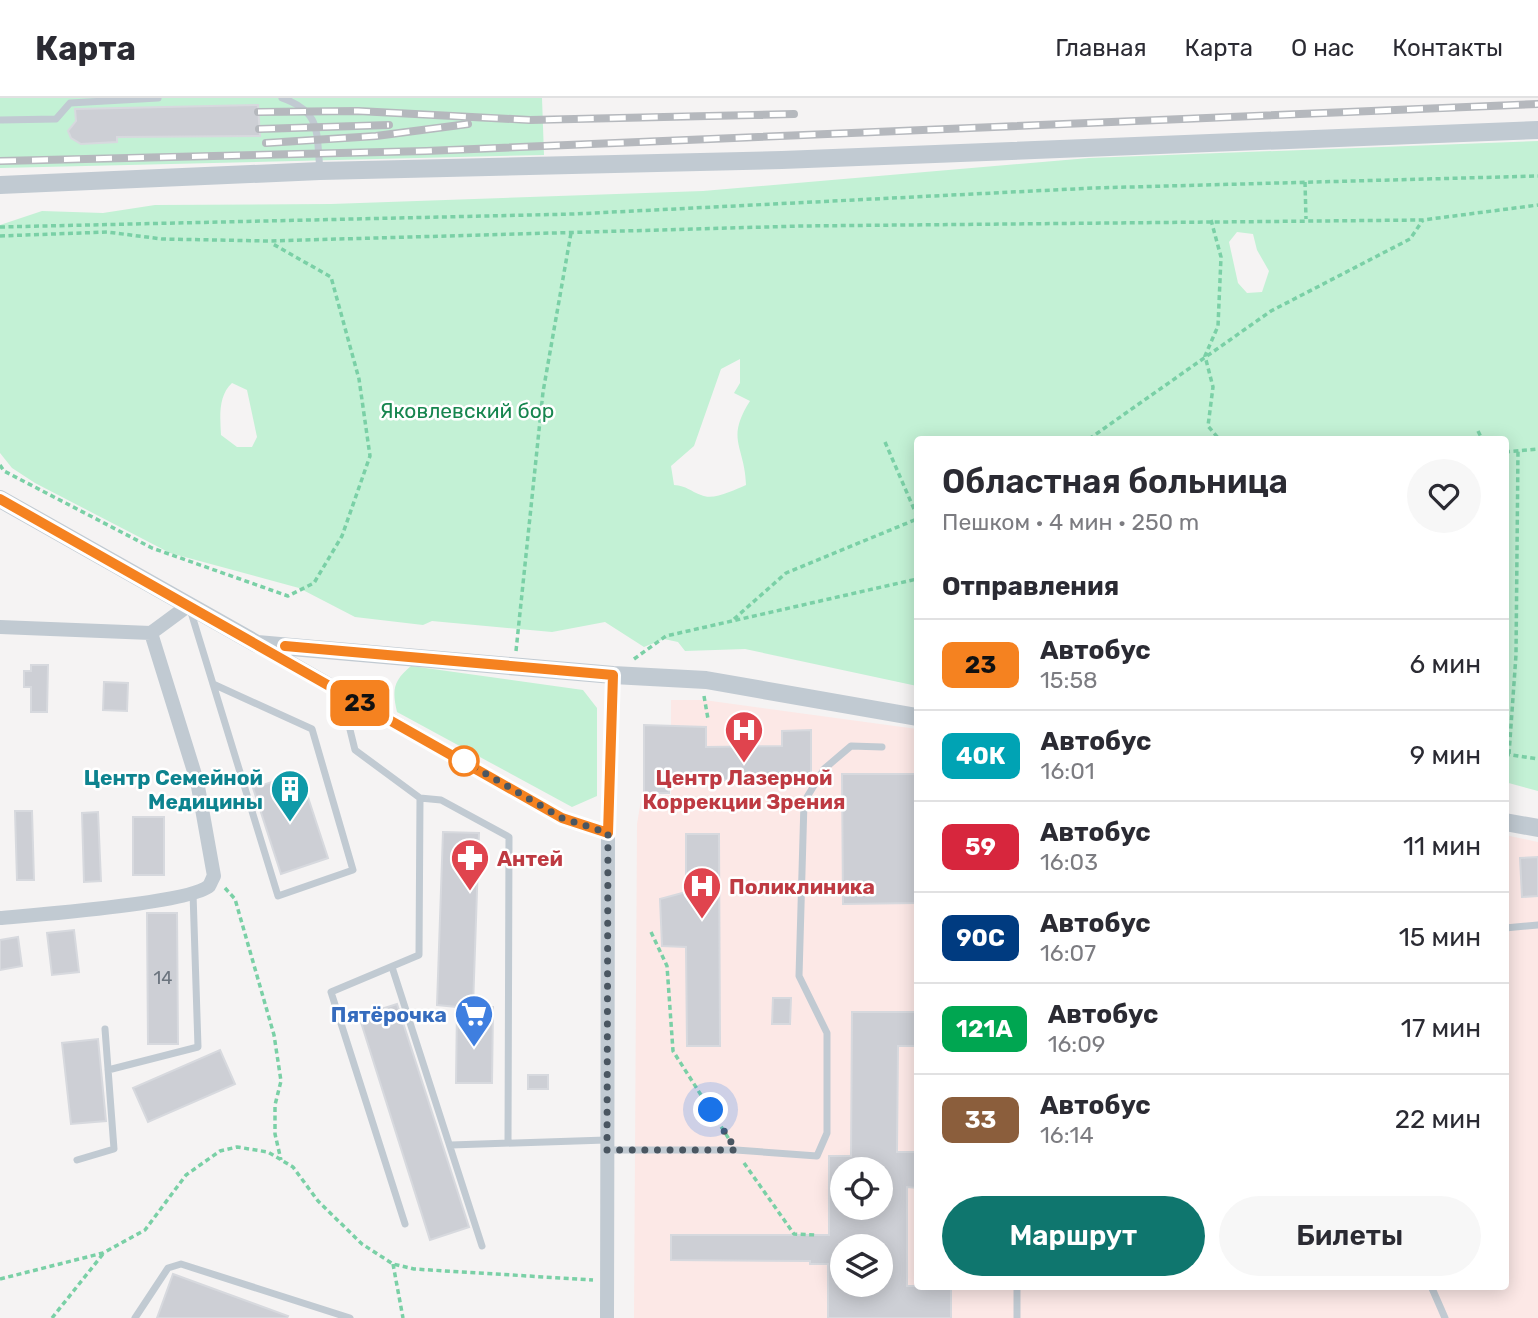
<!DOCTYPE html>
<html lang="ru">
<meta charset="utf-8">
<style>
body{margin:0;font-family:Rubik,sans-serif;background:#f7f7f7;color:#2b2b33;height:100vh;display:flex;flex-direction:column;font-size:26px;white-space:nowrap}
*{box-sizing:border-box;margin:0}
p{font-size:23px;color:#7c7c81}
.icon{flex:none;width:38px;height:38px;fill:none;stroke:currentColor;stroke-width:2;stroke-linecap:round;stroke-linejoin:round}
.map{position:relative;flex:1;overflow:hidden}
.side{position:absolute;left:914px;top:338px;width:595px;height:854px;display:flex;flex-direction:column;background:#fff;border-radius:7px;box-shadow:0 4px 18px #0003}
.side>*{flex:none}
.badge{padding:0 14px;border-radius:10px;font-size:24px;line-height:46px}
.fabs{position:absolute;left:830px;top:1059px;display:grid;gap:14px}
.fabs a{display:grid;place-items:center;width:63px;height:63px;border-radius:50%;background:#fff;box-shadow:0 4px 18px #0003;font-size:35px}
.you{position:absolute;width:35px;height:35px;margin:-18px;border:5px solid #fff;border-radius:50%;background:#1a73e8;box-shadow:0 0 0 10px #1a73e833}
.map>.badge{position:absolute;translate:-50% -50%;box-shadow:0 0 0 4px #fff}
h2{padding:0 28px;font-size:26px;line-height:63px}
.round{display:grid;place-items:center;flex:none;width:74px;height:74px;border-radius:37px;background:#f7f7f7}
.head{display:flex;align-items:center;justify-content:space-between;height:119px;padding:0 28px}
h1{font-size:33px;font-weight:600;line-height:52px}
.action{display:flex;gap:14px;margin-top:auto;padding:14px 28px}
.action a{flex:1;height:80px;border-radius:42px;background:#0f766e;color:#fff;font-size:28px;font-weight:600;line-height:80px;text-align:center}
.action a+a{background:#f7f7f7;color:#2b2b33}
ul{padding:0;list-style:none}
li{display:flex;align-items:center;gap:21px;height:91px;padding:0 28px;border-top:2px solid #e1e1e2}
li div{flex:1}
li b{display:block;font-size:26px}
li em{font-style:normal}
li .badge{min-width:77px;font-weight:700;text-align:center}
header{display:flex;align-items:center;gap:42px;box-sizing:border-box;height:98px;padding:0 35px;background:#fff;border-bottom:2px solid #e1e1e2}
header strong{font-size:33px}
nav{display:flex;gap:38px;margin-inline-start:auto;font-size:24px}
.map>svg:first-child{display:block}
.medical{fill:#fce8e6;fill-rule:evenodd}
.green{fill:#c3f1d5;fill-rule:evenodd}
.building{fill:#cdcfd5;stroke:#d7d9de;stroke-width:2;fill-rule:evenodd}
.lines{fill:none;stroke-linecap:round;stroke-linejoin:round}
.path{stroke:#7ad0a6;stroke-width:3.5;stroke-dasharray:5 3.5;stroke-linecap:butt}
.service{stroke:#c1cad2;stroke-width:7}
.minor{stroke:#c1cad2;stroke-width:14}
.tertiary{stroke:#c1cad2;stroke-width:18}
.rail-casing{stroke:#b5b8bd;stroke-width:8}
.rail{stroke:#fff;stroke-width:5;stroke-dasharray:16;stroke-linecap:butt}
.line-casing{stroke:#fff;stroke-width:16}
.line{stroke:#f58220;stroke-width:10}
.walk{stroke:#4a5661;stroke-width:7;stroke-dasharray:0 12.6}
.stop-dot{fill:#fff;stroke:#f58220;stroke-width:3.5}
.labels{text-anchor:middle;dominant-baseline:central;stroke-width:5;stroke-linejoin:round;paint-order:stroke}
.number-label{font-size:18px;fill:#6b747e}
.park-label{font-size:21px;fill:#17864f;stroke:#fff}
.culture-label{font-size:21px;font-weight:bold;fill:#0d838f;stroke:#fff;text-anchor:end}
.health-label{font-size:21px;font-weight:bold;fill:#be3a42;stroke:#fff;text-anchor:start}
.shop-label{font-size:21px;font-weight:bold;fill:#366cbe;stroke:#fff;text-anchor:end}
</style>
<header>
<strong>Карта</strong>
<nav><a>Главная</a><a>Карта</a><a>О нас</a><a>Контакты</a></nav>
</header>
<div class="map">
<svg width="1538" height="1220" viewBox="0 0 1538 1220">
<rect width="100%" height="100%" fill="#f5f3f3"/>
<path class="medical" d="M 671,602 L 704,602 L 917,631 L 917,1188 L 1505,1188 L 1505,737 L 1538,744 L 1538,1220 L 634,1220 L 637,726 L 642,696 L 671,697 ZM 842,1071 L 880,1071 L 880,1110 L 842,1110 ZM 842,1148 L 880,1148 L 880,1186 L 842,1186 Z"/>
<path class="green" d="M 0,0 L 542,0 L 544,57 L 0,70 Z
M 1538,43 L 1538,693 L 1505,684 L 1505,341 L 917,341 L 917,588 L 745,551 L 685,553 L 678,544 L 664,541 L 644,549 L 605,524 L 552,534 L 432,523 L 423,527 L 355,519 L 299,490 L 170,455 L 35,385 L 12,370 L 0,355 L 0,127 L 42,113 L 103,115 L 155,107 L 331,106 L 703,93 L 1089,60 ZM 1237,134 L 1253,136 L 1257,152 L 1269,173 L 1262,194 L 1247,195 L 1238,185 L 1229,144 ZM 740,261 L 740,285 L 734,295 L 750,303 C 725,342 745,348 746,387 C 734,392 713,403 701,397 C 690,393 687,388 674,387 L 671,368 L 694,348 L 721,271 ZM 232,285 L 247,292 L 257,339 L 252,349 L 237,349 L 221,337 C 220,318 218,298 232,285 Z
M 411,568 L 583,592 L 597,610 L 597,698 L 572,709 L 397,614 C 392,592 393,583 411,568 Z"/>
<path class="building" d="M 258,7 L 260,38 L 117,39 L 117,44 L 81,46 L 71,40 L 68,33 L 76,23 L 75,11 Z
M 31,567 L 48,567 L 47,614 L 31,614 L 31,589 L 24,589 L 24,573 L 31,573 Z
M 104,584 L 128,585 L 127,613 L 103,612 Z
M 644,627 L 706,629 L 706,649 L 782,648 L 782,633 L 811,632 L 811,681 L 669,683 L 669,695 L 644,695 Z
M 300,675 L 328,760 L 281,776 L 253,690 Z
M 842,676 L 917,676 L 917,805 L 843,806 Z
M 15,713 L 32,713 L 34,782 L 17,782 Z
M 98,714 L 101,783 L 84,784 L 82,715 Z
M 133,719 L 164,719 L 164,777 L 133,777 Z
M 443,734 L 479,735 L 473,909 L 493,909 L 492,985 L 456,985 L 457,909 L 437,907 Z
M 686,736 L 719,736 L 720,948 L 687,948 L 686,849 L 662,848 L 660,801 L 686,794 Z
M 1538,759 L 1538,798 L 1522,799 L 1520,760 Z
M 147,815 L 177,815 L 178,946 L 148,946 Z
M 74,832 L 79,874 L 52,877 L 47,835 Z
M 18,839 L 22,868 L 0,872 L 0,842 Z
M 773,900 L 791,900 L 790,926 L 772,926 Z
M 397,906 L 469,1129 L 430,1142 L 359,918 Z
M 852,914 L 917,914 L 917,948 L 898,948 L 897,1054 L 917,1054 L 917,1090 L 907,1089 L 907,1188 L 951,1188 L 951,1220 L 828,1220 L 828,1166 L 810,1166 L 810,1163 L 671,1162 L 671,1137 L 829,1137 L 829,1058 L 851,1058 ZM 842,1071 L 880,1071 L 880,1110 L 842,1110 ZM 842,1148 L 880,1148 L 880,1186 L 842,1186 Z
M 98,941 L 106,1023 L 71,1026 L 62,945 Z
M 220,952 L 235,986 L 148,1024 L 133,990 Z
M 528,977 L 548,977 L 548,991 L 528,991 Z
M 173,1176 L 288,1218 L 287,1220 L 157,1220 Z"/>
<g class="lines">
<path class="path" d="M 1305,84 L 1306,121
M 1211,122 L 1221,159 L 1218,228 L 1205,258 L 1213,289 L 1208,328 L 1219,341
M 0,129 L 574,116 L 1093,90 L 1538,78
M 0,138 L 107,134 L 162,141 L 269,143 L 801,128 L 1423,122 L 1538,107
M 1478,333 L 1482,341
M 1089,341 L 1271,213 L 1410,141 L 1423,122
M 885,344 L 917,418
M 1505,354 L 1538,351
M 0,367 L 4,373 L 152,450 L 288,498 L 314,485 L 342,438 L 370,358 L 359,281 L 331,179 L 271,145
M 734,521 L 786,475 L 917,421
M 516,553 L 543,294 L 571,135
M 634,561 L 666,538 L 917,481
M 704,598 L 708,621
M 1505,656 L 1538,661
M 1509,656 L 1516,557 L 1518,352
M 225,790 L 235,801 L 274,937 L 281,983 L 275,1007 L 275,1036 L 281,1062
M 651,834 L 667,868 L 673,953 L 729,1041
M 744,1065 L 794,1136 L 817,1137
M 393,1166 L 403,1220
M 0,1181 L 103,1155 L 145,1132 L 186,1077 L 220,1053 L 237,1049 L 268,1054 L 293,1069 L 318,1103 L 362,1146 L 393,1166 L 414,1171 L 593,1182
M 52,1220 L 103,1156"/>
<path class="service" d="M 282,0 C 322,14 316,34 320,72
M 0,22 L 56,21 L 70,5 L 158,0
M 190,511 L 213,586 L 278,798 L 353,772 L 312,631 L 213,586
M 341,595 L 355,652 L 420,700 L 419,857 L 331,894 L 405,1126
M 420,700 L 441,702 L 509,739 L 508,1045
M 1505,830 L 1538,827
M 392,869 L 482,1148
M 108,972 L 198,949 L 193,795
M 451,1047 L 606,1042
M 607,1052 L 736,1052 L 817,1058 L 827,1035 L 827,935 L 799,878 L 804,704 L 824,671 L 851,648 L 882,649
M 77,1062 L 114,1051 L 105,931
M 1017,1188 L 1017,1220
M 1431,1188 L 1445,1220
M 135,1220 L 168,1170 L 181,1166 L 350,1220"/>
<path class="minor" d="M 0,529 L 151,535 L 189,507
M 262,548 L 562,720 L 608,735
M 0,820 C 34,817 190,805 209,788 C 211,785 212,781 214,778 L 197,683 L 151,535
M 607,1220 L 608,735 L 613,577"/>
<path class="tertiary" d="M 0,87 L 320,73 L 782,62 L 1538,32
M 0,401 L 257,546 L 613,577 L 706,582 L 917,619
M 1505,724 L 1538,730"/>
<g class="rail-casing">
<path id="rail" d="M 258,14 L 358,13 L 530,22 L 794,16
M 259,31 L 389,27
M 266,45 L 376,38 L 468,26
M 0,63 L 426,53 L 1538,6"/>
</g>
<use href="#rail" class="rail"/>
</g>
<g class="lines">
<g class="line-casing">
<path id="line" d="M 0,401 L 562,720 L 608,735 L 613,577 L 285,548"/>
</g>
<use href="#line" class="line"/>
<path class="walk" d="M 464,663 L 562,720 L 608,735 L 607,1052 L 736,1052 L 711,1012"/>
</g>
<defs>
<g id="hospital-pin" transform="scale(2.0125)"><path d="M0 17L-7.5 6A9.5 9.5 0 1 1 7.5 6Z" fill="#e0444e" stroke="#fff"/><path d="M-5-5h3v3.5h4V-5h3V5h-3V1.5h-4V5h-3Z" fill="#fff"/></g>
<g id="building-pin" transform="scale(2.0125)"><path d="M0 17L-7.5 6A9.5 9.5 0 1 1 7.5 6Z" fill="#0f9aa8" stroke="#fff"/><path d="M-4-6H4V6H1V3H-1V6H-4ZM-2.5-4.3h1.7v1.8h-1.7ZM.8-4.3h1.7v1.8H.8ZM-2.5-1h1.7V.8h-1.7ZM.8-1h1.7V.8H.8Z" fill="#fff"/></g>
<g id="pharmacy-pin" transform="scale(2.0125)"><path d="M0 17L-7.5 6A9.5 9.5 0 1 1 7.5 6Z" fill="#e0444e" stroke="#fff"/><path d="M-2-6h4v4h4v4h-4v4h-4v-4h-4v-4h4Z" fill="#fff"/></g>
<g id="supermarket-pin" transform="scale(2.0125)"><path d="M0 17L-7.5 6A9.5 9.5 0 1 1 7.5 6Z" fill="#3f7fe0" stroke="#fff"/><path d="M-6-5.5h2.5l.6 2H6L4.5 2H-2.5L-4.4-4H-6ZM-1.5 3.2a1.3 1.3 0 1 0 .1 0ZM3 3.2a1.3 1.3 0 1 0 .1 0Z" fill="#fff"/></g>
</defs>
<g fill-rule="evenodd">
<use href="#hospital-pin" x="744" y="632"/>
<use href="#building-pin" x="290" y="691"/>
<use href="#pharmacy-pin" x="470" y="760"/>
<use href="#hospital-pin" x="702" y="788"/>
<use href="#supermarket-pin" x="474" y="916"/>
</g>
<circle class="stop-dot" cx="464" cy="663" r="14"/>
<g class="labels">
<g class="number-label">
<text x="163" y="880">14</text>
</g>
<g class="park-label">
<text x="467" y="312">Яковлевский бор</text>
</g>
<g class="culture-label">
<text x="263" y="679">Центр Семейной<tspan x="263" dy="24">Медицины</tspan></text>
</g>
<g class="health-label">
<text x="744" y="679" text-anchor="middle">Центр Лазерной<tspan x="744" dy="24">Коррекции Зрения</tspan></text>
<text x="497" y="760">Антей</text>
<text x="729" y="788">Поликлиника</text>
</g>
<g class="shop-label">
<text x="447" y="916">Пятёрочка</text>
</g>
</g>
</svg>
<div class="fabs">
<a><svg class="icon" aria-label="locate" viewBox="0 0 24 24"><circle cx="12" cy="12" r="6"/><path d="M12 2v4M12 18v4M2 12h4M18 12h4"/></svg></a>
<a><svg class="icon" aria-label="layers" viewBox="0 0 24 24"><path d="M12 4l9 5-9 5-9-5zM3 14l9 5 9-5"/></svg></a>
</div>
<div class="you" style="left:711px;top:1012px"></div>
<b class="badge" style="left:360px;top:605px;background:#f58220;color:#111">23</b>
<section class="side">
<div class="head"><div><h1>Областная больница</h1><p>Пешком · 4 мин · 250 m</p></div><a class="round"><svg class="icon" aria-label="heart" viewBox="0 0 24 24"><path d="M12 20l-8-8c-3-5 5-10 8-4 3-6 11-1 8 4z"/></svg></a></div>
<h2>Отправления</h2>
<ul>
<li><span class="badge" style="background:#f58220;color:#111">23</span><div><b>Автобус</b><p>15:58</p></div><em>6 мин</em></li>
<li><span class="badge" style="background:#00a3b4;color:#fff">40К</span><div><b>Автобус</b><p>16:01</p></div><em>9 мин</em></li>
<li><span class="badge" style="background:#d7263d;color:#fff">59</span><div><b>Автобус</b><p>16:03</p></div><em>11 мин</em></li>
<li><span class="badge" style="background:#003b80;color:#fff">90С</span><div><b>Автобус</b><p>16:07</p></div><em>15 мин</em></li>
<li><span class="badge" style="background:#00a651;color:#fff">121А</span><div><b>Автобус</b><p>16:09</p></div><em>17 мин</em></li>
<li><span class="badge" style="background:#8b5e3c;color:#fff">33</span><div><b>Автобус</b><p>16:14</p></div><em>22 мин</em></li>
</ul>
<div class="action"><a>Маршрут</a><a>Билеты</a></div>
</section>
</div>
